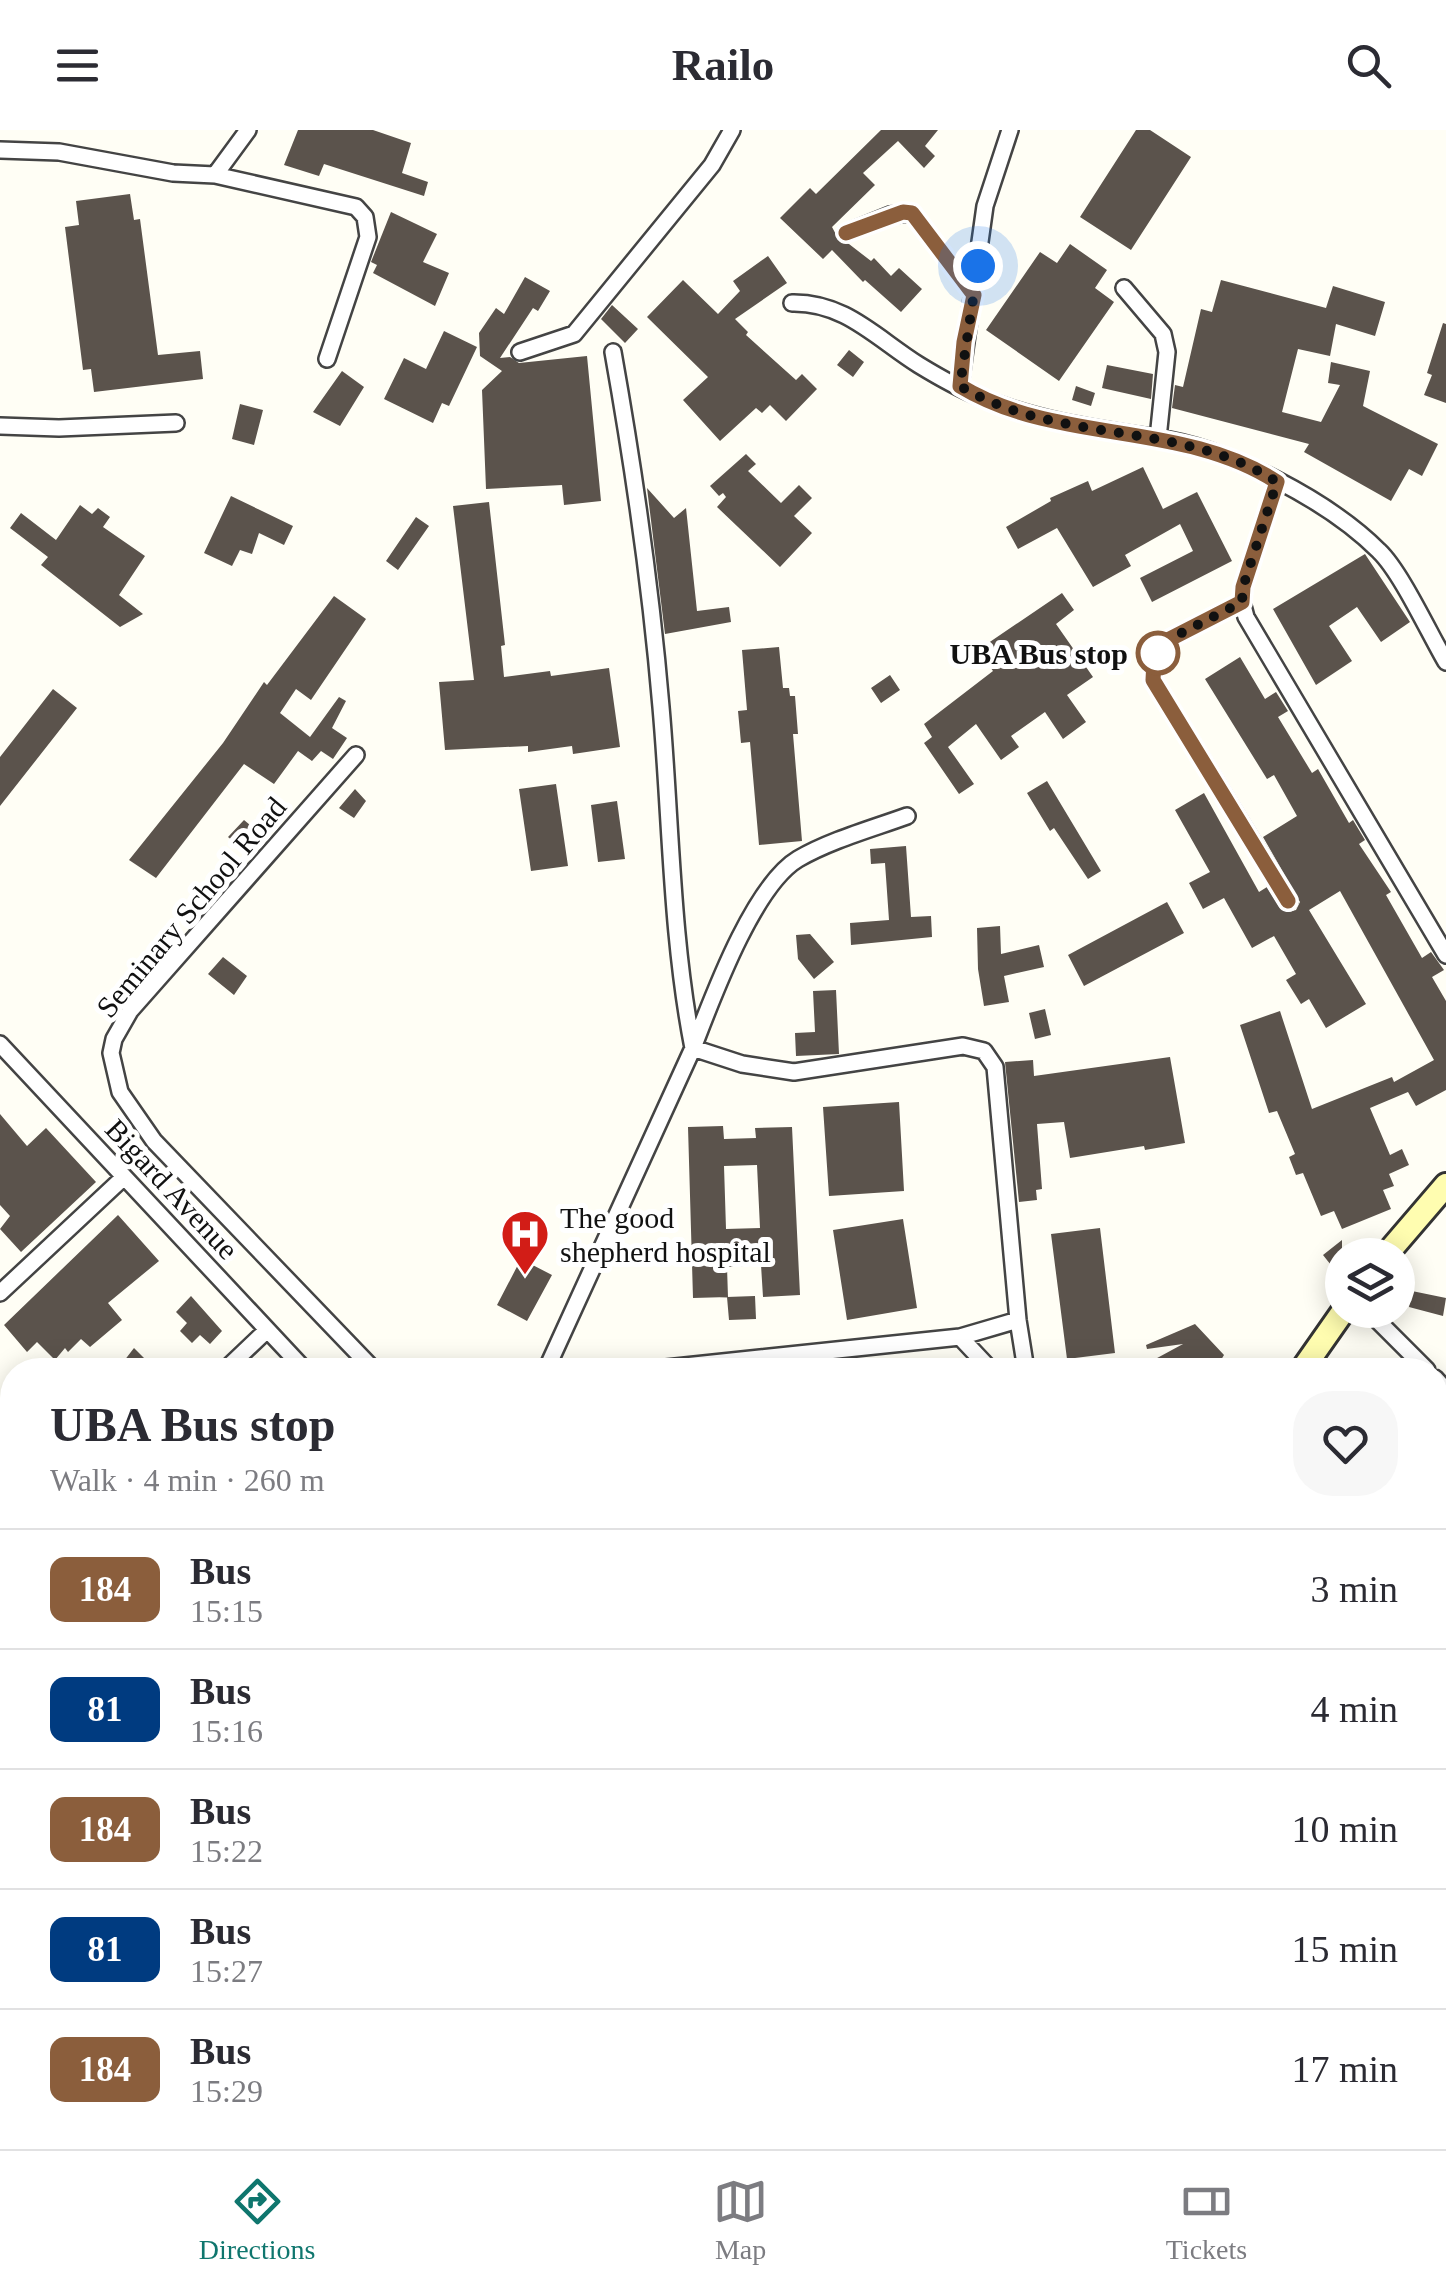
<!DOCTYPE html>
<meta charset="utf-8">
<style>
body{margin:0;font-family:"Times New Roman",serif;background:#f7f7f7;color:#2b2b33;height:100vh;display:flex;flex-direction:column;font-size:38px;white-space:nowrap}
*{box-sizing:border-box;margin:0}
p{font-size:32px;color:#7c7c81}
.icon{flex:none;width:55px;height:55px;fill:none;stroke:currentColor;stroke-width:2;stroke-linecap:round;stroke-linejoin:round}
.map{position:relative;flex:1;overflow:hidden}
.details{position:absolute;left:0px;top:1228px;width:1448px;height:792px;display:flex;flex-direction:column;background:#fff;border-radius:40px 40px 0 0;box-shadow:0 5px 25px #0003}
.details>*{flex:none}
.badge{padding:0 20px;border-radius:15px;font-size:35px;line-height:65px}
.controls{position:absolute;left:1325px;top:1108px;display:grid;gap:20px}
.controls a{display:grid;place-items:center;width:90px;height:90px;border-radius:50%;background:#fff;box-shadow:0 5px 25px #0003;font-size:50px}
.you{position:absolute;width:50px;height:50px;margin:-25px;border:8px solid #fff;border-radius:50%;background:#1a73e8;box-shadow:0 0 0 15px #1a73e833}
.map>.badge{position:absolute;translate:-50% -50%;box-shadow:0 0 0 5px #fff}
.round{display:grid;place-items:center;flex:none;width:105px;height:105px;border-radius:40px;background:#f7f7f7}
.headline{display:flex;align-items:center;justify-content:space-between;height:170px;padding:0 50px}
h1{font-size:48px;font-weight:700;line-height:75px}
ul{padding:0;list-style:none}
li{display:flex;align-items:center;gap:30px;height:120px;padding:0 50px;border-top:2px solid #e1e1e2}
li div{flex:1}
li b{display:block;font-size:38px}
li em{font-style:normal}
li .badge{min-width:110px;font-weight:700;text-align:center}
header{display:flex;justify-content:space-between;align-items:center;height:130px;padding:0 50px;background:#fff;font-size:45px;font-weight:700}
.tab-bar{display:flex;justify-content:space-around;align-items:center;height:140px;border-top:2px solid #e1e1e2;background:#fff;font-size:28px;color:#7c7c81}
.tab-bar a{display:grid;justify-items:center;gap:5px}
.tab-bar .selected{color:#0f766e}
.map>svg:first-child{display:block}
.building{fill:#5b534c;fill-rule:evenodd}
.lines{fill:none;stroke-linecap:round;stroke-linejoin:round}
.service-casing{stroke:#444;stroke-width:12}
.minor-casing{stroke:#444;stroke-width:20}
.secondary-casing{stroke:#333;stroke-width:28}
.primary-casing{stroke:#222;stroke-width:30}
.service{stroke:#fff;stroke-width:8}
.minor{stroke:#fff;stroke-width:15}
.secondary{stroke:#fffdb0;stroke-width:22}
.primary{stroke:#ffe665;stroke-width:25}
.line-casing{stroke:#fff;stroke-width:22}
.line{stroke:#8b5e3c;stroke-width:15}
.walk{stroke:#111;stroke-width:10;stroke-dasharray:0 18}
.stop-dot{fill:#fff;stroke:#8b5e3c;stroke-width:5}
.labels{text-anchor:middle;dominant-baseline:central;stroke-width:10;stroke-linejoin:round;paint-order:stroke}
.stop-label{font-size:30px;font-weight:bold;fill:#111;stroke:#fff;text-anchor:end}
.street-label{font-size:30px;fill:#111;stroke:#fff}
.poi-label{font-size:30px;fill:#111;stroke:#fff;text-anchor:start}
</style>
<header><svg class="icon" aria-label="menu" viewBox="0 0 24 24"><path d="M4 6h16M4 12h16M4 18h16"/></svg>Railo<svg class="icon" aria-label="search" viewBox="0 0 24 24"><circle cx="10" cy="10" r="6"/><path d="M15 15l6 6"/></svg></header>
<div class="map">
<svg width="1446" height="2019" viewBox="0 0 1446 2019">
<rect width="100%" height="100%" fill="#fffef5"/>
<path class="building" d="M 298,0 L 373,0 L 411,13 L 402,43 L 428,52 L 424,66 L 324,34 L 319,46 L 284,35 Z
M 881,0 L 938,0 L 925,16 L 935,26 L 924,38 L 898,11 L 863,43 L 875,55 L 832,97 L 840,112 L 849,114 L 871,131 L 874,128 L 891,146 L 899,138 L 922,159 L 901,182 L 865,150 L 863,152 L 832,120 L 823,129 L 780,88 L 810,58 L 816,64 Z
M 1136,0 L 1150,0 L 1191,27 L 1131,120 L 1080,87 Z
M 130,64 L 134,90 L 140,89 L 158,225 L 200,221 L 203,249 L 94,262 L 91,239 L 83,240 L 65,97 L 79,95 L 76,71 Z
M 391,82 L 437,104 L 423,132 L 449,143 L 435,176 L 373,143 L 377,135 L 371,132 Z
M 1070,114 L 1107,140 L 1095,158 L 1114,172 L 1059,251 L 986,200 L 1040,122 L 1057,133 Z
M 768,126 L 787,153 L 735,189 L 748,202 L 746,205 L 796,250 L 802,244 L 817,259 L 786,291 L 770,275 L 762,283 L 756,278 L 720,311 L 683,270 L 708,247 L 647,187 L 683,150 L 718,184 L 740,161 L 733,151 Z
M 525,147 L 550,161 L 538,181 L 533,178 L 500,228 L 510,227 L 519,233 L 587,226 L 601,371 L 564,375 L 562,355 L 486,359 L 482,260 L 502,241 L 480,226 L 479,203 L 496,178 L 504,184 Z
M 1221,150 L 1326,178 L 1333,156 L 1385,172 L 1375,206 L 1336,194 L 1330,226 L 1298,219 L 1282,282 L 1321,292 L 1340,255 L 1328,253 L 1331,232 L 1370,241 L 1363,276 L 1438,314 L 1422,346 L 1409,339 L 1391,371 L 1304,322 L 1309,314 L 1172,278 L 1175,255 L 1183,257 L 1201,179 L 1212,182 Z
M 612,175 L 638,199 L 625,213 L 601,189 Z
M 1443,193 L 1446,194 L 1446,273 L 1424,265 L 1432,245 L 1427,243 Z
M 444,201 L 477,217 L 449,276 L 442,273 L 433,293 L 384,269 L 404,228 L 426,239 Z
M 849,220 L 864,232 L 853,247 L 837,235 Z
M 1107,235 L 1153,244 L 1151,269 L 1102,258 Z
M 342,241 L 364,257 L 340,296 L 313,282 Z
M 1076,256 L 1095,263 L 1091,276 L 1072,270 Z
M 240,274 L 263,280 L 254,315 L 232,309 Z
M 746,324 L 756,334 L 748,341 L 781,373 L 799,355 L 812,368 L 794,386 L 812,403 L 780,437 L 717,377 L 726,367 L 723,363 L 719,366 L 710,356 Z
M 1143,337 L 1163,379 L 1197,362 L 1232,431 L 1152,472 L 1140,448 L 1193,421 L 1180,394 L 1125,425 L 1131,436 L 1093,457 L 1057,398 L 1018,419 L 1006,397 L 1051,371 L 1050,368 L 1088,351 L 1092,361 Z
M 647,358 L 674,388 L 686,378 L 697,481 L 729,477 L 731,492 L 665,504 Z
M 231,366 L 293,396 L 284,415 L 259,403 L 252,424 L 240,420 L 232,436 L 204,423 Z
M 489,372 L 505,515 L 501,516 L 504,547 L 550,541 L 551,546 L 609,538 L 620,617 L 573,624 L 572,616 L 528,622 L 528,616 L 445,620 L 439,552 L 474,550 L 453,376 Z
M 80,375 L 92,384 L 98,378 L 110,387 L 103,397 L 145,426 L 119,465 L 143,484 L 120,497 L 41,435 L 48,427 L 10,398 L 21,383 L 56,410 Z
M 416,387 L 429,396 L 398,440 L 386,431 Z
M 1365,424 L 1410,492 L 1381,512 L 1357,477 L 1329,496 L 1352,531 L 1316,555 L 1273,479 Z
M 1062,463 L 1074,480 L 1056,494 L 1093,547 L 1067,565 L 1086,592 L 1063,609 L 1045,582 L 1011,606 L 1019,617 L 1001,630 L 976,594 L 948,617 L 974,654 L 959,664 L 924,613 L 932,607 L 924,594 L 993,541 L 978,520 Z
M 334,466 L 366,489 L 311,570 L 296,559 L 280,583 L 310,607 L 339,567 L 346,571 L 332,598 L 347,608 L 333,629 L 321,621 L 312,631 L 298,621 L 274,654 L 244,634 L 156,748 L 129,730 L 223,613 L 264,552 L 267,555 Z
M 779,517 L 783,558 L 789,558 L 790,566 L 795,566 L 798,604 L 793,604 L 802,711 L 759,715 L 750,612 L 741,613 L 738,581 L 747,580 L 742,520 Z
M 1240,527 L 1265,569 L 1276,562 L 1288,581 L 1278,587 L 1312,643 L 1318,639 L 1349,693 L 1353,690 L 1365,710 L 1359,714 L 1391,762 L 1386,765 L 1422,828 L 1431,822 L 1444,840 L 1432,847 L 1446,871 L 1446,960 L 1416,976 L 1408,962 L 1370,978 L 1390,1025 L 1402,1019 L 1409,1035 L 1389,1044 L 1394,1056 L 1383,1060 L 1391,1079 L 1342,1099 L 1334,1081 L 1321,1086 L 1303,1043 L 1296,1045 L 1289,1027 L 1295,1024 L 1277,981 L 1269,983 L 1240,895 L 1280,881 L 1312,979 L 1392,947 L 1394,952 L 1434,930 L 1340,761 L 1309,780 L 1366,874 L 1326,898 L 1309,869 L 1301,874 L 1286,850 L 1296,844 L 1274,806 L 1252,818 L 1224,768 L 1203,779 L 1189,753 L 1210,742 L 1175,680 L 1204,663 L 1259,762 L 1267,757 L 1280,778 L 1288,782 L 1296,780 L 1300,772 L 1263,707 L 1297,686 L 1274,645 L 1267,649 L 1205,549 Z
M 890,545 L 900,560 L 881,573 L 871,558 Z
M 53,559 L 77,578 L 0,676 L 0,627 Z
M 1047,651 L 1101,741 L 1088,749 L 1054,698 L 1050,701 L 1027,663 Z
M 556,654 L 568,736 L 531,741 L 519,659 Z
M 355,659 L 366,671 L 354,688 L 339,678 Z
M 617,671 L 625,729 L 598,732 L 591,675 Z
M 244,690 L 261,704 L 245,721 L 228,707 Z
M 906,716 L 911,787 L 931,786 L 932,807 L 851,815 L 850,793 L 889,790 L 885,733 L 871,734 L 870,719 Z
M 1167,772 L 1184,803 L 1084,856 L 1068,825 Z
M 1000,796 L 1001,824 L 1039,815 L 1044,837 L 1004,846 L 1009,872 L 984,876 L 978,839 L 977,798 Z
M 810,804 L 834,832 L 814,849 L 798,829 L 796,805 Z
M 223,827 L 247,846 L 234,865 L 208,844 Z
M 836,860 L 839,924 L 796,926 L 795,903 L 815,902 L 813,861 Z
M 1045,879 L 1051,905 L 1035,909 L 1029,883 Z
M 1170,927 L 1185,1013 L 1145,1020 L 1144,1016 L 1070,1028 L 1064,992 L 1037,994 L 1042,1059 L 1036,1060 L 1037,1070 L 1019,1072 L 1005,932 L 1033,930 L 1034,946 Z
M 899,972 L 904,1061 L 829,1066 L 823,977 Z
M 0,984 L 27,1016 L 46,998 L 96,1052 L 21,1122 L 0,1099 L 10,1086 L 0,1075 Z
M 723,996 L 724,1009 L 756,1008 L 755,998 L 792,997 L 800,1165 L 763,1167 L 761,1135 L 727,1137 L 728,1167 L 693,1168 L 688,997 ZM 757,1035 L 760,1098 L 726,1099 L 724,1036 Z
M 118,1085 L 159,1131 L 108,1173 L 122,1190 L 90,1217 L 81,1209 L 68,1222 L 65,1218 L 55,1230 L 37,1212 L 27,1222 L 4,1195 Z
M 903,1089 L 917,1178 L 847,1190 L 833,1100 Z
M 1100,1098 L 1115,1223 L 1067,1229 L 1051,1104 Z
M 1342,1110 L 1342,1149 L 1323,1125 Z
M 521,1129 L 552,1145 L 527,1191 L 497,1175 Z
M 1412,1161 L 1446,1168 L 1443,1186 L 1409,1177 Z
M 191,1166 L 222,1201 L 210,1214 L 200,1205 L 192,1213 L 180,1201 L 187,1193 L 176,1182 Z
M 755,1166 L 756,1189 L 729,1190 L 727,1167 Z
M 1195,1194 L 1224,1225 L 1215,1240 L 1135,1240 L 1183,1214 L 1147,1219 L 1146,1215 Z
M 134,1218 L 156,1240 L 117,1240 Z"/>
<g class="lines">
<g class="service-casing">
<path id="service" d="M 1435,1891 L 1446,1911
M 1371,2008 L 1381,2019"/>
</g>
<g class="minor-casing">
<path id="minor" d="M 0,20 L 59,22 L 173,43 L 215,45 L 356,77 L 365,87 L 368,107 L 327,229
M 215,45 L 248,0
M 846,103 L 890,85 L 912,83 L 974,165
M 1124,158 L 1163,204 L 1167,222 L 1158,308
M 792,173 C 845,172 876,208 919,235 C 937,246 960,259 980,267 C 1037,291 1097,299 1157,308 C 1228,318 1329,371 1379,421 C 1401,442 1429,503 1446,532
M 520,222 L 574,204 L 712,35 L 732,0
M 613,222 C 634,340 651,458 661,577 C 671,690 671,806 693,918 L 742,934 L 794,942 L 963,916 L 984,921 L 995,937 L 1018,1190 L 1026,1240
M 960,255 L 985,76 L 1010,0
M 0,296 L 59,298 L 176,293
M 1277,352 L 1243,457 L 1242,472 L 1246,487 L 1446,825
M 1242,472 L 1162,513 L 1154,531 L 1153,550 L 1289,771
M 356,625 L 130,881 L 114,909 L 111,923 L 120,962 L 154,1011 L 374,1240
M 0,914 L 305,1240
M 0,1163 L 124,1047
M 1367,1180 L 1427,1240
M 960,1207 L 991,1240
M 225,1240 L 267,1200
M 546,1240 L 693,918 C 712,869 753,756 798,729 C 831,710 871,699 907,686
M 647,1240 L 960,1207 L 1018,1190
M 1435,1248 L 1446,1260
M 0,1533 L 12,1521
M 1435,1811 L 1446,1804
M 0,1850 L 12,1838
M 0,1878 L 12,1889
M 140,2008 L 152,2019
M 265,2008 L 276,2019
M 1269,2008 L 1285,2019
M 1177,2019 L 1192,2008"/>
</g>
<g class="secondary-casing">
<path id="secondary" d="M 1386,1125 L 1446,1055
M 1302,1240 L 1344,1180
M 635,2019 L 646,2008"/>
</g>
<g class="primary-casing">
<path id="primary" d="M 0,1357 L 12,1370
M 0,1395 L 12,1407
M 586,2008 L 597,2019
M 616,2008 L 627,2019"/>
</g>
<use href="#service" class="service"/>
<use href="#minor" class="minor"/>
<use href="#secondary" class="secondary"/>
<use href="#primary" class="primary"/>
</g>
<g class="lines">
<g class="line-casing">
<path id="line" d="M 846,103 L 903,82 L 912,83 L 974,165 L 964,212 L 960,256 C 1057,315 1182,290 1277,352 L 1243,457 L 1242,472 L 1162,513 L 1154,531 L 1153,550 L 1288,771"/>
</g>
<use href="#line" class="line"/>
<path class="walk" d="M 978,136 L 960,256 C 1057,315 1182,290 1277,352 L 1243,457 L 1242,472 L 1162,513 L 1154,531 L 1158,523"/>
</g>
<defs>
<g id="hospital-pin" transform="scale(2.5)"><path d="M0 17L-7.5 6A9.5 9.5 0 1 1 7.5 6Z" fill="#d21d17" stroke="#fff"/><path d="M-5-5h3v3.5h4V-5h3V5h-3V1.5h-4V5h-3Z" fill="#fff"/></g>
</defs>
<g fill-rule="evenodd">
<use href="#hospital-pin" x="525" y="1104"/>
</g>
<circle class="stop-dot" cx="1158" cy="523" r="20"/>
<g class="labels">
<g class="stop-label">
<text x="1128" y="523">UBA Bus stop</text>
</g>
<g class="street-label">
<text transform="translate(191 777) rotate(-50)">Seminary School Road</text>
<text transform="translate(172 1059) rotate(47)">Bigard Avenue</text>
</g>
<g class="poi-label">
<text x="560" y="1087">The good<tspan x="560" dy="34">shepherd hospital</tspan></text>
</g>
</g>
</svg>
<div class="controls">
<a><svg class="icon" aria-label="layers" viewBox="0 0 24 24"><path d="M12 4l9 5-9 5-9-5zM3 14l9 5 9-5"/></svg></a>
</div>
<div class="you" style="left:978px;top:136px"></div>
<section class="details">
<div class="headline"><div><h1>UBA Bus stop</h1><p>Walk · 4 min · 260 m</p></div><a class="round"><svg class="icon" aria-label="heart" viewBox="0 0 24 24"><path d="M12 20l-8-8c-3-5 5-10 8-4 3-6 11-1 8 4z"/></svg></a></div>
<ul>
<li><span class="badge" style="background:#8b5e3c;color:#fff">184</span><div><b>Bus</b><p>15:15</p></div><em>3 min</em></li>
<li><span class="badge" style="background:#003b80;color:#fff">81</span><div><b>Bus</b><p>15:16</p></div><em>4 min</em></li>
<li><span class="badge" style="background:#8b5e3c;color:#fff">184</span><div><b>Bus</b><p>15:22</p></div><em>10 min</em></li>
<li><span class="badge" style="background:#003b80;color:#fff">81</span><div><b>Bus</b><p>15:27</p></div><em>15 min</em></li>
<li><span class="badge" style="background:#8b5e3c;color:#fff">184</span><div><b>Bus</b><p>15:29</p></div><em>17 min</em></li>
</ul>
</section>
</div>
<nav class="tab-bar">
<a class="selected"><svg class="icon" aria-label="directions" viewBox="0 0 24 24"><path d="M12 3l9 9-9 9-9-9zM9 14v-3h6M13 9l2 2-2 2"/></svg>Directions</a>
<a><svg class="icon" aria-label="map" viewBox="0 0 24 24"><path d="M3 6l6-2 6 2 6-2v14l-6 2-6-2-6 2zM9 4v14M15 6v14"/></svg>Map</a>
<a><svg class="icon" aria-label="tickets" viewBox="0 0 24 24"><path d="M3 7h18v10H3zM15 7v10"/></svg>Tickets</a>
</nav>
